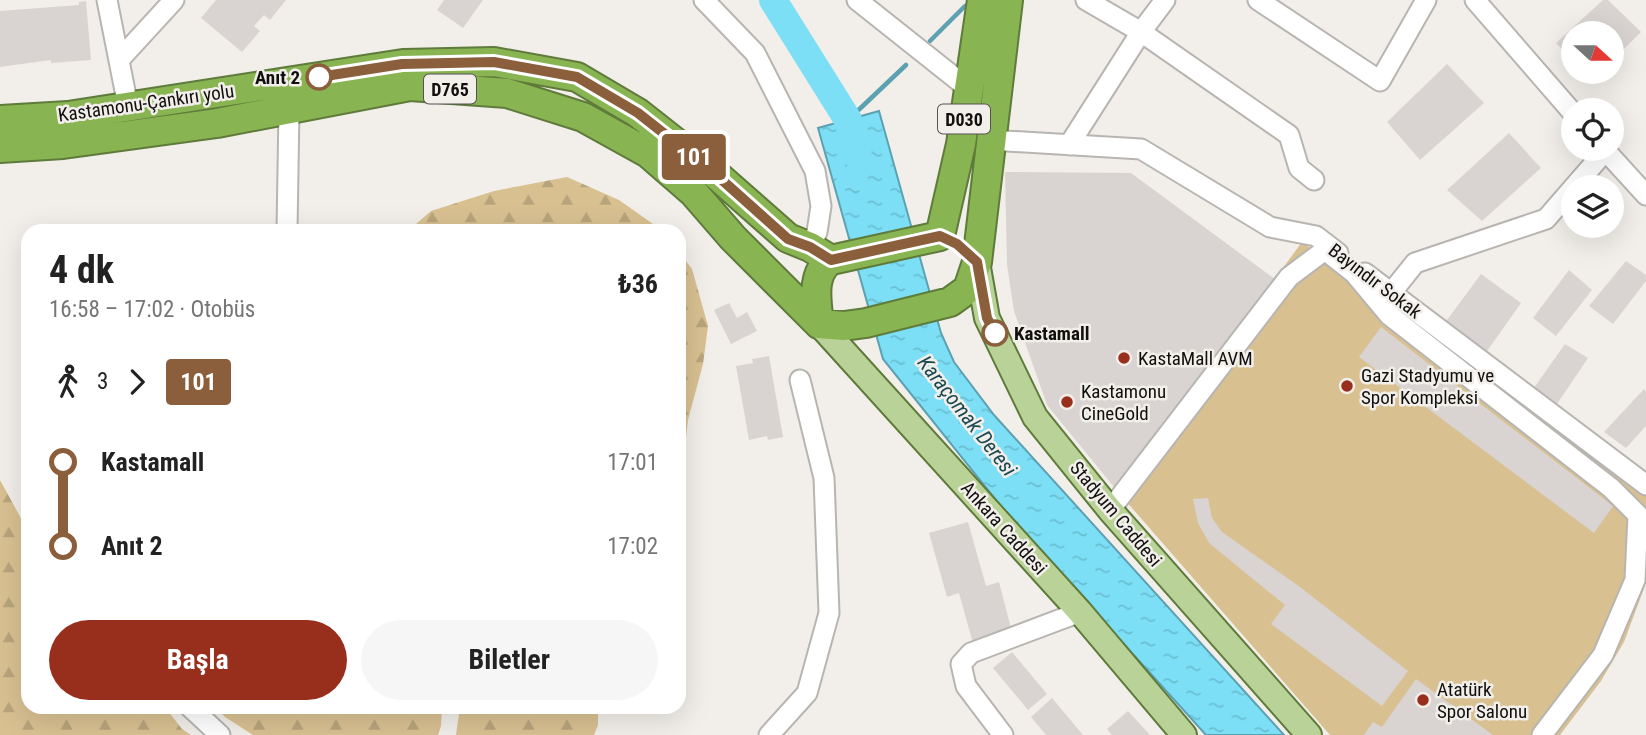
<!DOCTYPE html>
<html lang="tr">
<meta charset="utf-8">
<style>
body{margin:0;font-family:"Roboto Condensed",sans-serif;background:#f6f6f6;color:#222;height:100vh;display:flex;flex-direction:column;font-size:26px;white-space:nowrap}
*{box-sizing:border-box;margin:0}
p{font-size:23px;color:#767676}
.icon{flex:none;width:38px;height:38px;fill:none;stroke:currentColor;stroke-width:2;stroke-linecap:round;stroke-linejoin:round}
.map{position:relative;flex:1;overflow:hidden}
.drawer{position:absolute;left:21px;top:224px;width:665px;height:490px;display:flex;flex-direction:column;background:#fff;border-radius:21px;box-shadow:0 7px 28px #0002}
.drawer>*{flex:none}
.badge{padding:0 14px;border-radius:5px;font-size:24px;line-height:46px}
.needle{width:46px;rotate:111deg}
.controls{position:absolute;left:1561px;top:21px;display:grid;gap:14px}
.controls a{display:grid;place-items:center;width:63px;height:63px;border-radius:50%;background:#fff;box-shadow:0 7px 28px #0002;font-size:35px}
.map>.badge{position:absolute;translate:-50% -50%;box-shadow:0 0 0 4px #fff}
.legs{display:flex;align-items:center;gap:10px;height:77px;padding:0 28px;font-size:23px}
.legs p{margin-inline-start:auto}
.summary{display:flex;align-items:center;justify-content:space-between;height:119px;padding:0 28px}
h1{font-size:38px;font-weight:700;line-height:52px}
.cta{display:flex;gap:14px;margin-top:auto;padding:14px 28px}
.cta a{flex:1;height:80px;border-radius:42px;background:#982e1c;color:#fff;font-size:28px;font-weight:700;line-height:80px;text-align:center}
.cta a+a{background:#f6f6f6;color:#222}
ul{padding:0 28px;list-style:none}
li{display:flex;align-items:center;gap:24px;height:84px;font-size:26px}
li i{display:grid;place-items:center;width:10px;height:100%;margin:0 9px;background:currentColor}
li i::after{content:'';width:18px;height:18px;margin:-9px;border:5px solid;border-radius:50%;background:#fff}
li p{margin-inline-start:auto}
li:first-child i{background:linear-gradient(#0000 50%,currentColor 0)}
li:last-child i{background:linear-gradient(currentColor 50%,#0000 0)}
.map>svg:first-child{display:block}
.forest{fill:url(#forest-firs)}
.pitch{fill:#d8c091}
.water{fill:url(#water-ripples);stroke:#5ca1b1;stroke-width:2}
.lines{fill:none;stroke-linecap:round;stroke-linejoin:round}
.stream{stroke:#5ca1b1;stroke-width:4.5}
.river{stroke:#7cdff6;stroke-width:28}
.building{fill:#d9d4d2}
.minor-casing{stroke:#b8b5b1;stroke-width:23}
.major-casing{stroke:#5f7b3b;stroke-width:28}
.highway-casing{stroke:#5f7b3b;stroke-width:32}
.minor{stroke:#fff;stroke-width:19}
.major{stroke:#b8d297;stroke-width:24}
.highway{stroke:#89b452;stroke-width:28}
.line-1-casing{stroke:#fff;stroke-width:16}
.line-1{stroke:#8b5e3c;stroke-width:10}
.stop-1-dot{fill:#fff;stroke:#8b5e3c;stroke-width:3.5}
.poi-dot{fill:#982e1c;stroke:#f2efea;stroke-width:2.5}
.labels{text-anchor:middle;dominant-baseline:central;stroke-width:5;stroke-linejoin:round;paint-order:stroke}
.shield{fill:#f2efea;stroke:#545351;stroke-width:2}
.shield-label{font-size:18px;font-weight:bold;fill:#11100f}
.stop-label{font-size:19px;font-weight:bold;fill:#11100f;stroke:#f2efea;text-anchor:end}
.street-label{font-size:19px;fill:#11100f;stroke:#f2efea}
.poi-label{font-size:19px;fill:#11100f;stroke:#f2efea;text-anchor:start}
.water-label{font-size:21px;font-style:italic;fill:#1a4751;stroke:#f2efea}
</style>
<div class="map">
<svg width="1646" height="735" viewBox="0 0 1646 735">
<defs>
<pattern id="forest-firs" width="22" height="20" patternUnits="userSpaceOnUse" patternTransform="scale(1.75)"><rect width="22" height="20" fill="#d8c091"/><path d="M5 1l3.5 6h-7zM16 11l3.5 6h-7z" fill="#b8a47c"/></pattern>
<pattern id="water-ripples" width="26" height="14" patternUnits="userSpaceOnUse" patternTransform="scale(1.75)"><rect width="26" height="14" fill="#7cdff6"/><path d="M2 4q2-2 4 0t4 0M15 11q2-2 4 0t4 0" fill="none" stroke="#6abed2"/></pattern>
</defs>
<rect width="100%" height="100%" fill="#f2efea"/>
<path class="forest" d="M 567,177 L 619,200 L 663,231 L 408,231 L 431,211 L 494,191 Z
M 679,252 L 692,269 L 708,326 L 703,364 L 688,420 L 679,501 Z
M 0,480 L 28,531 L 28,707 L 165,707 L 182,729 L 191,735 L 0,735 Z
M 215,707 L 442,707 L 441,726 L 438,735 L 253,735 L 225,717 Z
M 460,707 L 598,707 L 598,725 L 594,735 L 456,735 Z"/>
<path class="pitch" d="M 1302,242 L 1646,496 L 1646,583 L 1624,642 L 1601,681 L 1560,735 L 1330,735 L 1118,492 Z"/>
<path class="water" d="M 879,111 L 941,333 L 954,362 L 994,415 L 1284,735 L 1206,735 L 1012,520 L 883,359 L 818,128 Z"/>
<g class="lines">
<path class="stream" d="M 930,41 L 964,7 L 972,2
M 848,120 L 906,65"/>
<path class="river" d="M 773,0 L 848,120 L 858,156"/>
</g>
<path class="building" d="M 216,0 L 286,0 L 270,20 L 264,15 L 254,26 L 260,31 L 242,52 L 201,18 Z
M 444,0 L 483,0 L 463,28 L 437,10 Z
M 1603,0 L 1608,0 L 1641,32 L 1612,61 L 1612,33 L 1573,33 L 1573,61 L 1556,43 Z
M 86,1 L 91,60 L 51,63 L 51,60 L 0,67 L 0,11 L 79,5 L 79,2 Z
M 1447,64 L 1484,103 L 1420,160 L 1387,122 Z
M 1583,72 L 1601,72 L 1592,81 Z
M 1509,133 L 1541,168 L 1482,221 L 1447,190 Z
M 1005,172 L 1131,173 L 1276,280 L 1118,492 L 1047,405 L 1014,311 L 1007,265 Z
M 1626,261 L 1646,275 L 1646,281 L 1613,324 L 1589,306 Z
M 1569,270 L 1592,290 L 1556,336 L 1533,318 Z
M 1481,274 L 1521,303 L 1485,354 L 1444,324 Z
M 729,303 L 737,318 L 747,312 L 757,331 L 731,344 L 714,310 Z
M 1381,327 L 1613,506 L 1594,533 L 1359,357 Z
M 1565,344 L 1588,358 L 1555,407 L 1531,392 Z
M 769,356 L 783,437 L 768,440 L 767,436 L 749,440 L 736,366 L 753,363 L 752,359 Z
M 1644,389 L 1646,392 L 1646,426 L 1626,448 L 1604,432 Z
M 1208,498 L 1212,518 L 1222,532 L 1300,587 L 1408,671 L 1382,706 L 1271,624 L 1285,605 L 1209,543 L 1198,523 L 1193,499 Z
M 968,522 L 986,586 L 999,582 L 1013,636 L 974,647 L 959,593 L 947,597 L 929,533 Z
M 1012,652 L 1047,694 L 1028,710 L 993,668 Z
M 1416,679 L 1493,735 L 1364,735 L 1373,722 L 1382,727 Z
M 1052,698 L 1083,735 L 1046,735 L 1031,717 Z
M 1128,711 L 1150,735 L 1112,735 L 1107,729 Z"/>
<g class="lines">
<g class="minor-casing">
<path id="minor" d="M 107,0 L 128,106
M 704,0 L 755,53 L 815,171 L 821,206 L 817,232 L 810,247
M 857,0 L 969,89
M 1086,0 L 1141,32 L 1289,135 L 1299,168 L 1314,180
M 1258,0 L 1380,81 L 1426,0
M 1475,0 L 1573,113
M 119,60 L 174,0
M 990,140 L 1141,149 L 1270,227 L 1316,236 L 1338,253
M 1069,145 L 1141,32 L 1165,0
M 1604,149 L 1646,195
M 287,231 L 289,109
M 1365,273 L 1646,485
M 1391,293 L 1415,263 L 1546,219 L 1606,150
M 1110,510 L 1289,277 L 1325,250 L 1354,273 L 1389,315 L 1611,488 L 1638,515 L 1635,580 L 1603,655 L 1542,735
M 190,707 L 220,735
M 769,735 L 807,693 L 829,613 L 824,478 L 800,380
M 1003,735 L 966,686 L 961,664 L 971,653 L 1080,612"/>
</g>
<g class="major-casing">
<path id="major" d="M 977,262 L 987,318 L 1035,417 L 1110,510 L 1309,735
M 819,324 L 1080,612 L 1184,735"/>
</g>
<g class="highway-casing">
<path id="highway" d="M 0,120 L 68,116 L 403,64 L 494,62 L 577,77 L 638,113 L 713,172 L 788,238 L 810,247 L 831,260 L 940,236
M 0,148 L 63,144 L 217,123 L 410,86 L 507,93 L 583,117 L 648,153 L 694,193 L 733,238 L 819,324
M 940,236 L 961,144 L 982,0
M 819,324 L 844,326 L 866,323 L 950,302 L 968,289 L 977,262 L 1008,0
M 819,324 C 817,303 810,274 831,260"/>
</g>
<use href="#minor" class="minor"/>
<use href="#major" class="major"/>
<use href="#highway" class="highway"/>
</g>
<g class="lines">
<g class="line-1-casing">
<path id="line-1" d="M 319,77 L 402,64 L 494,62 L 577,77 L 638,113 L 713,172 L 788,239 L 810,247 L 831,260 L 940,236 L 957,244 L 977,262 L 987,318 L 995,333"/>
</g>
<use href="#line-1" class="line-1"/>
</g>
<g class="stop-1-dot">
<circle cx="319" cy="77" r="12"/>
<circle cx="995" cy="333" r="12"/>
</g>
<g class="poi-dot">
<circle cx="1124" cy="358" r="7"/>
<circle cx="1347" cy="386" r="7"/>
<circle cx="1067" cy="402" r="7"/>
<circle cx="1423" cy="700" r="7"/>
</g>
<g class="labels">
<g class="shield">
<rect x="424" y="74.5" width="52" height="29" rx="5"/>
<rect x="938" y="104.5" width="52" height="29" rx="5"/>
</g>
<g class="shield-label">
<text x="450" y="89">D765</text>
<text x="964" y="119">D030</text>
</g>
<g class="stop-label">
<text x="300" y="77">Anıt 2</text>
<text x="1014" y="333" text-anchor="start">Kastamall</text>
</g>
<g class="street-label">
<text transform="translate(146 103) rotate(-8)">Kastamonu-Çankırı yolu</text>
<text transform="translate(1375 281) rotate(37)">Bayındır Sokak</text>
<text transform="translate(1116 514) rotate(50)">Stadyum Caddesi</text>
<text transform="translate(1004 528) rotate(48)">Ankara Caddesi</text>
</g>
<g class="poi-label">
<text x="1138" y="358">KastaMall AVM</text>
<text x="1361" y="375">Gazi Stadyumu ve<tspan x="1361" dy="22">Spor Kompleksi</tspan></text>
<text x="1081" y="391">Kastamonu<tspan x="1081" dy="22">CineGold</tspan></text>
<text x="1437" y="689">Atatürk<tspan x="1437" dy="22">Spor Salonu</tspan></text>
</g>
<g class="water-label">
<text transform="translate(967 416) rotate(52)">Karaçomak Deresi</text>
</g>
</g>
</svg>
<div class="controls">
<a><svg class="needle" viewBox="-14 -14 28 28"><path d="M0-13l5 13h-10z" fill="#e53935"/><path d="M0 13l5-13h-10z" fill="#767676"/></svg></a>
<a><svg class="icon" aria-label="locate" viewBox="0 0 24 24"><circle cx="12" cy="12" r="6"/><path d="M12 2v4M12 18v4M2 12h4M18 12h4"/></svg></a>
<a><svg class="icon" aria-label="layers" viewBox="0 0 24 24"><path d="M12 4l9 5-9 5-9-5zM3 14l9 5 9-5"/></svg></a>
</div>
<b class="badge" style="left:694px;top:157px;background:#8b5e3c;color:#fff">101</b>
<section class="drawer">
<div class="summary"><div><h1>4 dk</h1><p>16:58 – 17:02 · Otobüs</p></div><b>₺36</b></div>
<div class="legs"><svg class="icon" aria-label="walk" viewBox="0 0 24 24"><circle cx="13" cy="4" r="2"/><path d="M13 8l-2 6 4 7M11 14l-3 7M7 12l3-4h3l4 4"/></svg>3<svg class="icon" aria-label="forward" viewBox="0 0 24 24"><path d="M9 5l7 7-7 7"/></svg><b class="badge" style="background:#8b5e3c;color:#fff">101</b></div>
<ul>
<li><i style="color:#8b5e3c"></i><b>Kastamall</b><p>17:01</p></li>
<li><i style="color:#8b5e3c"></i><b>Anıt 2</b><p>17:02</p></li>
</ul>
<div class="cta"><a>Başla</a><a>Biletler</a></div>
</section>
</div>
